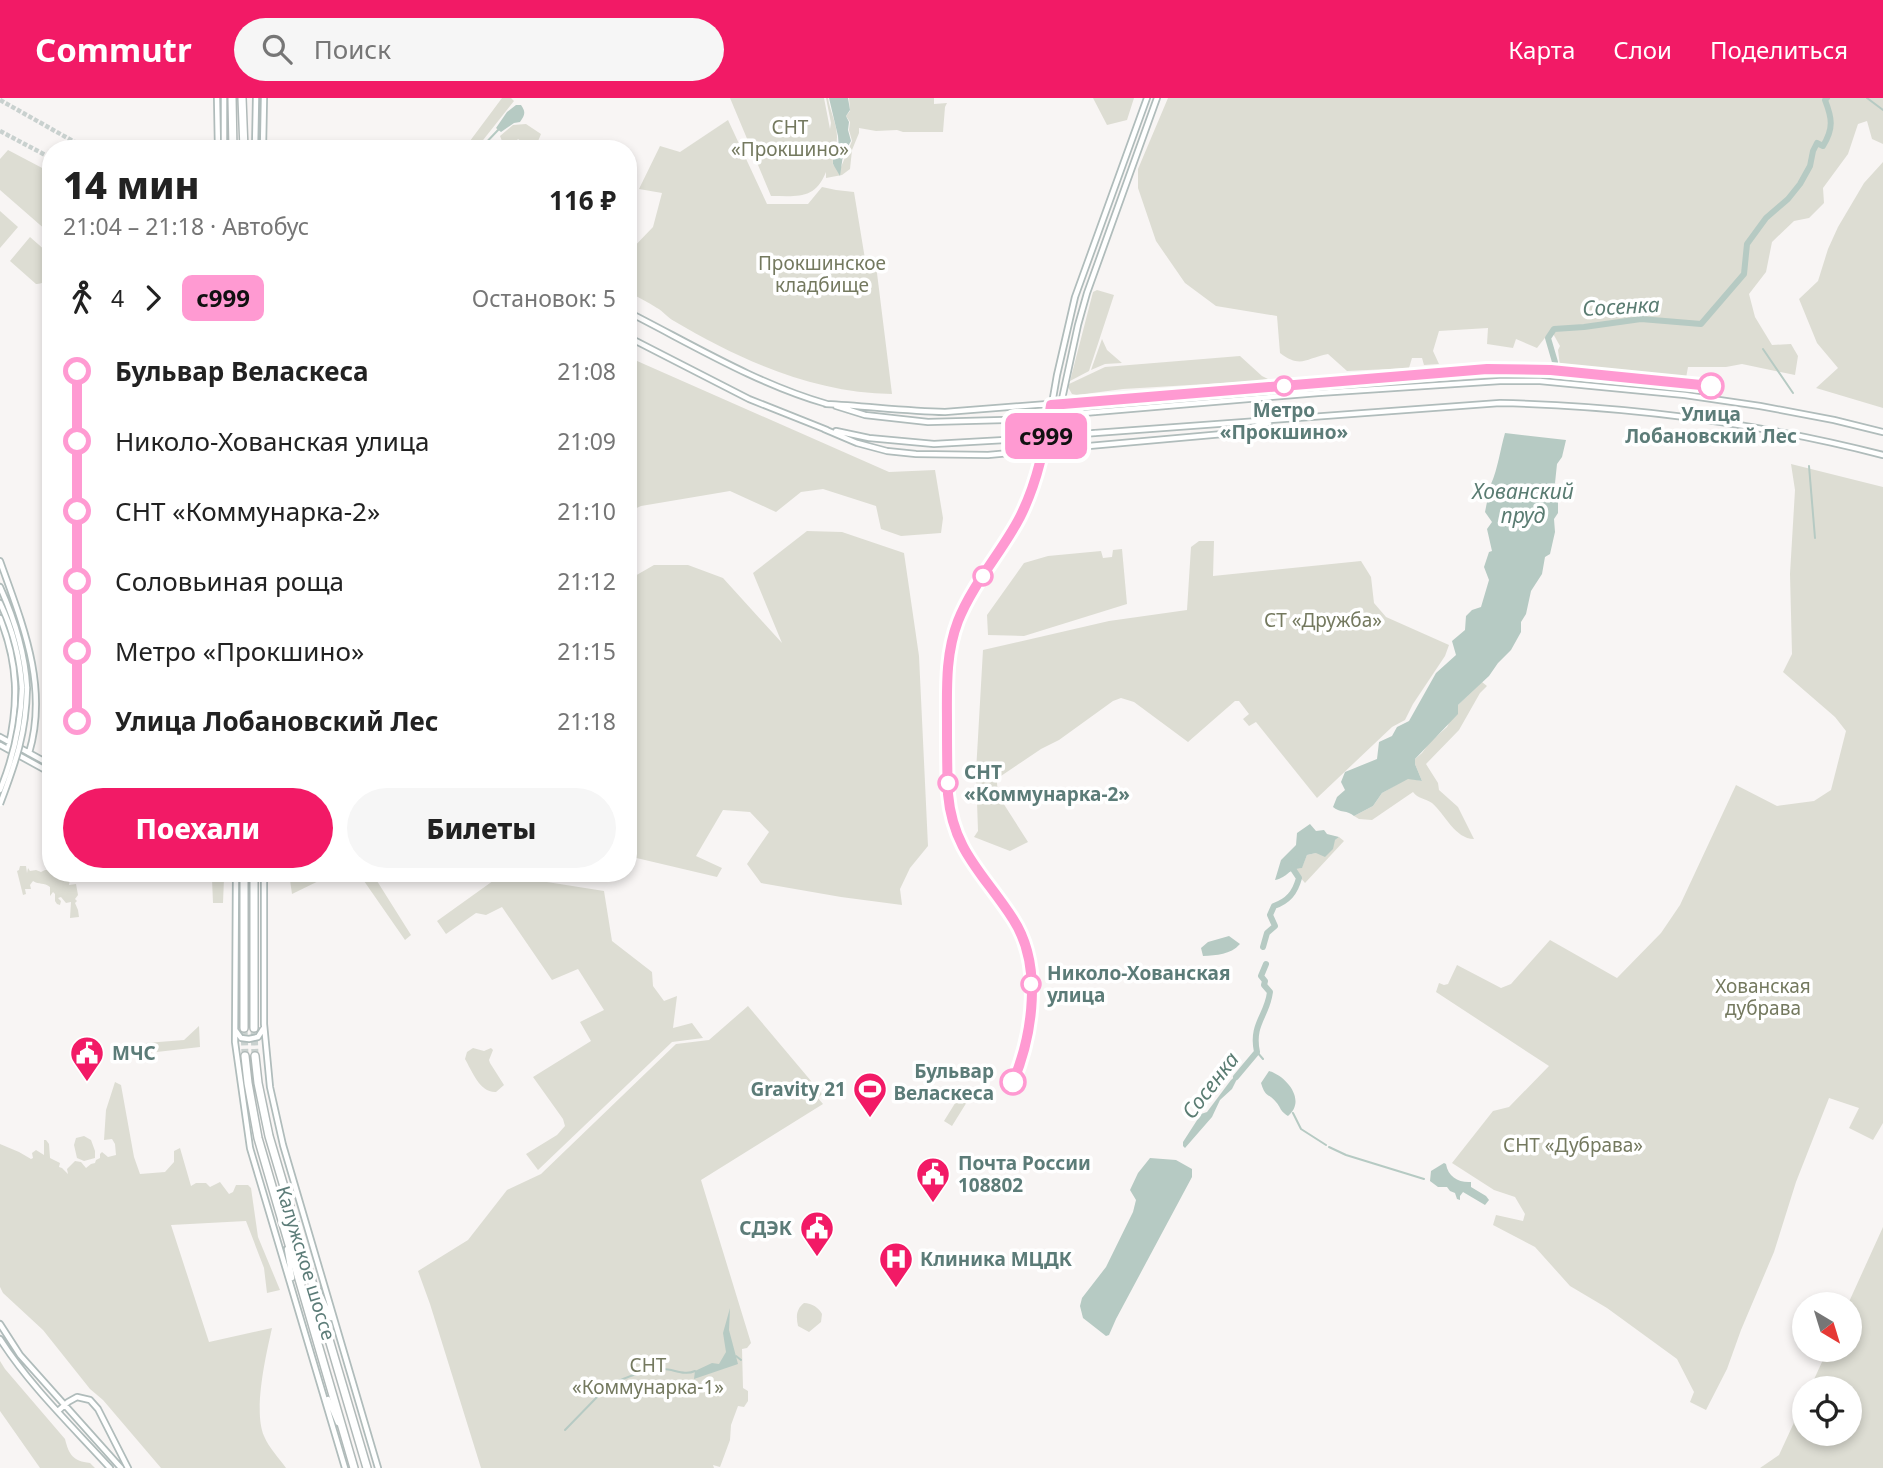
<!DOCTYPE html>
<html lang="ru">
<meta charset="utf-8">
<style>
body{margin:0;font-family:"Noto Sans",sans-serif;background:#f6f6f6;color:#222;height:100vh;display:flex;flex-direction:column;font-size:26px;white-space:nowrap}
*{box-sizing:border-box;margin:0}
p{font-size:23px;color:#767676}
.icon{flex:none;width:38px;height:38px;fill:none;stroke:currentColor;stroke-width:2;stroke-linecap:round;stroke-linejoin:round}
.map{position:relative;flex:1;overflow:hidden}
.panel{position:absolute;left:42px;top:42px;width:595px;height:742px;display:flex;flex-direction:column;background:#fff;border-radius:28px;box-shadow:0 4px 10px #0003}
.panel>*{flex:none}
.badge{padding:0 14px;border-radius:10px;font-size:24px;line-height:46px}
.needle{width:46px;rotate:142deg}
.fabs{position:absolute;left:1792px;top:1194px;display:grid;gap:14px}
.fabs a{display:grid;place-items:center;width:70px;height:70px;border-radius:50%;background:#fff;box-shadow:0 4px 10px #0003;font-size:35px}
.map>.badge{position:absolute;translate:-50% -50%;box-shadow:0 0 0 4px #fff}
.legs{display:flex;align-items:center;gap:10px;height:77px;padding:0 21px;font-size:23px}
.legs p{margin-inline-start:auto}
.summary{display:flex;align-items:center;justify-content:space-between;height:119px;padding:0 21px}
h1{font-size:38px;font-weight:800;line-height:52px}
.primary-button{display:flex;gap:14px;margin-top:auto;padding:14px 21px}
.primary-button a{flex:1;height:80px;border-radius:42px;background:#f21a66;color:#fff;font-size:28px;font-weight:800;line-height:80px;text-align:center}
.primary-button a+a{background:#f6f6f6;color:#222}
ul{padding:0 21px;list-style:none}
li{display:flex;align-items:center;gap:24px;height:70px;font-size:26px}
li i{display:grid;place-items:center;width:10px;height:100%;margin:0 9px;background:currentColor}
li i::after{content:'';width:18px;height:18px;margin:-9px;border:5px solid;border-radius:50%;background:#fff}
li p{margin-inline-start:auto}
li:first-child i{background:linear-gradient(#0000 50%,currentColor 0)}
li:last-child i{background:linear-gradient(currentColor 50%,#0000 0)}
header{display:flex;align-items:center;gap:42px;box-sizing:border-box;height:98px;padding:0 35px;background:#f21a66;color:#fff}
header strong{font-size:33px}
nav{display:flex;gap:38px;margin-inline-start:auto;font-size:24px}
.search{width:490px;height:63px;background:#f6f6f6;display:flex;align-items:center;gap:18px;box-sizing:border-box;padding:0 24px;border-radius:38px;color:#767676;font-size:26px}
.map>svg:first-child{display:block}
.green{fill:#ddddd3}
.water{fill:#b6cac3}
.lines{fill:none;stroke-linecap:round;stroke-linejoin:round}
.stream{stroke:#b6cac3;stroke-width:2}
.river{stroke:#b6cac3;stroke-width:6}
.secondary-tunnel{stroke:#c9d1cf;stroke-width:4.5;stroke-dasharray:4.5 2;stroke-linecap:butt}
.trunk-tunnel{stroke:#c9d1cf;stroke-width:7;stroke-dasharray:7 3.5;stroke-linecap:butt}
.secondary-casing{stroke:#b0bcbb;stroke-width:8}
.trunk-casing{stroke:#b1bab9;stroke-width:10}
.secondary{stroke:#fff;stroke-width:4.5}
.trunk{stroke:#fff;stroke-width:7}
.secondary-bridge-casing{stroke:#b0bcbb;stroke-width:8;stroke-linecap:butt}
.secondary-bridge{stroke:#fff;stroke-width:4.5}
.line-1-casing{stroke:#fff;stroke-width:16}
.line-1{stroke:#ff9ad2;stroke-width:10}
.stop-1-dot{fill:#fff;stroke:#ff9ad2;stroke-width:3.5}
.labels{text-anchor:middle;dominant-baseline:central;stroke-width:7;stroke-linejoin:round;paint-order:stroke}
.park-label{font-size:19px;fill:#74795f;stroke:#fff}
.stop-label{font-size:19px;font-weight:bold;fill:#5c7c78;stroke:#fff}
.poi-label{font-size:19px;font-weight:bold;fill:#5c7c78;stroke:#fff;text-anchor:start}
.street-label{font-size:19px;fill:#5c7c78;stroke:#fff}
.water-label{font-size:21px;font-style:italic;fill:#5a7c72;stroke:#fff}
</style>
<header>
<strong>Commutr</strong>
<div class="search"><svg class="icon" aria-label="search" viewBox="0 0 24 24"><circle cx="10" cy="10" r="6"/><path d="M15 15l6 6"/></svg>Поиск</div>
<nav><a>Карта</a><a>Слои</a><a>Поделиться</a></nav>
</header>
<div class="map">
<svg width="1883" height="1370" viewBox="0 0 1883 1370">
<rect width="100%" height="100%" fill="#f8f5f4"/>
<path class="green" d="M 502,0 L 511,0 L 514,3 L 476,51 L 464,51 Z
M 730,0 L 824,0 L 830,31 L 831,25 L 826,0 L 828,0 C 830,13 837,26 837,39 C 837,49 832,57 833,67 L 841,69 L 852,43 L 849,32 L 850,24 L 846,18 L 850,13 L 849,0 L 934,0 L 934,6 L 947,5 L 945,9 L 943,34 L 903,34 L 897,32 L 876,33 L 859,30 L 859,35 L 852,52 L 850,71 L 842,77 L 826,80 L 826,74 C 815,102 797,98 771,98 Z
M 1093,0 L 1134,0 L 1127,22 L 1107,27 Z
M 1168,0 L 1883,0 L 1883,46 L 1872,41 L 1867,23 L 1858,26 L 1848,56 L 1823,90 L 1824,105 L 1809,120 L 1794,123 L 1772,144 L 1766,174 L 1749,196 L 1755,219 L 1772,247 L 1791,246 L 1798,258 L 1795,277 L 1742,266 L 1726,269 L 1688,269 L 1686,280 L 1560,268 L 1558,252 L 1560,248 L 1551,232 L 1537,250 L 1516,241 L 1513,250 L 1487,246 L 1488,230 L 1439,233 L 1433,253 L 1439,266 L 1424,267 L 1422,260 L 1412,260 L 1409,270 L 1347,273 L 1328,256 C 1306,260 1301,271 1280,255 L 1277,218 L 1216,208 L 1185,185 L 1156,143 L 1138,90 L 1138,71 Z
M 728,22 L 767,106 L 808,106 L 822,89 L 836,92 L 854,94 L 866,167 L 876,167 L 892,296 C 813,295 740,262 674,223 C 667,219 663,213 657,210 C 648,204 638,199 628,194 L 628,155 L 653,129 L 662,95 L 639,91 L 660,48 L 680,54 Z
M 526,26 L 541,36 L 536,48 L 525,46 L 518,41 L 509,51 L 501,51 L 504,48 L 500,38 L 513,27 Z
M 8,52 L 46,72 L 47,133 L 0,92 L 0,61 Z
M 1883,64 L 1883,310 L 1816,290 L 1838,270 L 1817,245 L 1799,201 L 1818,183 L 1828,151 L 1838,129 L 1864,85 Z
M 0,113 L 18,129 L 0,150 Z
M 30,139 L 47,154 C 48,166 53,187 36,186 L 10,163 Z
M 1097,192 L 1114,197 L 1089,273 L 1070,283 L 1093,194 Z
M 1102,241 L 1107,252 L 1122,265 L 1105,266 L 1091,272 Z
M 1240,258 L 1262,278 L 1268,281 L 1257,283 L 1123,291 L 1077,297 L 1072,296 L 1068,289 L 1069,286 L 1105,269 Z
M 628,259 L 889,374 L 935,372 L 943,420 L 941,435 L 901,438 L 881,431 L 876,408 L 823,391 L 801,394 L 776,414 L 730,393 L 641,408 L 628,414 Z
M 1791,366 L 1883,389 L 1883,1025 L 1873,1042 L 1849,1030 L 1859,1010 L 1829,1000 L 1796,1084 L 1774,1154 L 1741,1232 L 1727,1271 L 1706,1312 L 1690,1304 L 1694,1294 L 1677,1261 L 1607,1210 L 1570,1188 L 1535,1149 L 1493,1127 L 1496,1117 L 1523,1123 L 1525,1116 L 1515,1099 L 1494,1092 L 1452,1065 L 1493,1013 L 1509,1009 L 1549,968 L 1436,894 L 1439,885 L 1444,887 L 1448,886 L 1457,867 L 1501,890 L 1511,886 L 1550,842 L 1617,880 L 1661,835 L 1680,807 L 1736,687 L 1777,708 L 1814,703 L 1831,692 L 1846,633 L 1835,619 L 1783,574 L 1792,556 L 1790,476 L 1795,392 Z
M 807,433 L 842,434 L 904,455 L 919,558 L 928,748 L 910,770 L 900,791 L 902,807 L 841,799 L 761,785 L 747,766 L 769,734 L 750,714 L 723,712 L 696,758 L 722,770 L 717,779 L 628,758 L 628,482 L 654,467 L 688,467 L 723,480 L 782,545 L 753,475 Z
M 1199,443 L 1214,443 L 1213,478 L 1361,463 L 1371,479 L 1374,505 L 1386,519 L 1449,547 L 1445,558 L 1413,606 L 1405,622 L 1392,629 L 1317,700 L 1256,624 L 1249,628 L 1243,621 L 1249,616 L 1239,603 L 1235,603 L 1188,644 L 1134,604 L 1121,600 L 1113,603 L 1059,642 L 1041,651 L 998,680 L 997,685 L 998,697 L 1028,744 L 1010,753 L 974,739 L 978,733 L 976,674 L 983,552 L 1109,523 L 1187,512 L 1191,449 Z
M 1122,451 L 1127,506 L 1024,538 L 988,537 L 987,517 L 1024,465 L 1048,458 L 1101,453 L 1103,460 L 1112,459 L 1113,452 Z
M 1482,584 L 1487,588 L 1480,595 L 1459,632 L 1426,666 L 1438,685 L 1439,692 L 1458,709 L 1474,741 C 1455,741 1445,716 1432,705 C 1425,700 1418,701 1413,694 L 1372,722 L 1359,721 L 1354,718 L 1373,708 L 1382,695 L 1408,680 L 1422,683 L 1415,666 L 1415,661 L 1422,655 L 1430,644 L 1447,629 L 1458,607 Z
M 1339,739 L 1344,743 L 1305,785 L 1293,771 L 1302,769 L 1307,757 L 1316,755 Z
M 20,768 L 26,768 L 27,775 L 28,770 L 30,773 L 36,772 L 41,774 L 45,772 L 51,772 L 51,775 L 58,775 L 61,779 L 66,778 L 70,780 L 69,787 L 76,786 L 78,797 L 75,801 L 77,803 L 75,805 L 78,812 L 79,819 L 70,820 L 71,804 L 66,805 L 61,799 L 58,800 L 61,803 L 60,807 L 57,806 L 55,803 L 55,796 L 53,794 L 50,798 L 50,789 C 44,784 39,787 33,783 L 30,787 L 31,791 L 25,791 L 26,796 L 23,797 L 17,773 L 19,772 Z
M 206,775 L 216,775 L 224,780 L 223,805 L 213,805 L 212,781 Z
M 289,775 L 335,775 L 292,796 Z
M 354,775 L 372,775 L 411,837 L 405,842 L 364,783 L 357,780 Z
M 509,778 L 604,793 L 612,843 L 652,874 L 653,888 L 664,903 L 677,898 L 673,930 L 692,925 L 703,940 L 672,944 L 538,1072 L 526,1056 L 557,1037 L 565,1028 L 563,1021 L 533,979 L 591,943 L 580,924 L 604,912 L 578,871 L 552,882 L 502,809 L 486,817 L 476,815 L 446,836 L 437,823 L 497,780 Z
M 748,908 L 822,996 L 818,1000 L 823,1006 L 701,1082 L 751,1245 L 747,1250 L 742,1251 L 743,1290 L 748,1293 L 748,1303 L 744,1309 L 738,1308 L 731,1327 L 730,1342 L 720,1369 L 713,1367 L 714,1370 L 481,1370 L 430,1206 L 418,1173 L 468,1142 L 507,1092 L 541,1076 L 676,946 L 709,942 Z
M 199,928 L 200,949 L 148,955 L 146,945 L 184,942 Z
M 473,950 L 484,953 L 491,950 L 493,952 L 489,962 L 490,965 L 504,987 L 496,994 C 480,995 472,973 465,961 L 467,954 Z
M 115,984 L 121,987 L 134,1059 L 140,1076 L 165,1074 L 174,1064 L 174,1053 L 180,1050 L 191,1088 L 196,1085 L 206,1085 L 210,1089 L 220,1084 L 229,1096 L 233,1094 L 236,1087 L 248,1087 L 251,1090 L 258,1139 L 280,1192 L 267,1195 L 264,1170 L 246,1123 L 171,1127 L 209,1244 L 272,1230 C 266,1257 253,1313 264,1338 C 269,1350 279,1360 286,1370 L 161,1370 L 103,1302 L 90,1291 L 43,1232 L 3,1195 L 0,1189 L 0,1046 L 19,1054 L 31,1061 L 33,1060 L 32,1055 L 36,1052 L 44,1057 L 44,1042 L 46,1042 L 49,1046 L 50,1060 L 60,1065 L 59,1069 L 62,1070 L 68,1076 L 67,1071 L 75,1063 L 81,1064 L 86,1070 L 91,1066 L 95,1065 L 96,1062 L 100,1060 L 100,1056 L 102,1054 L 108,1059 L 116,1057 L 115,1046 L 112,1041 L 104,1042 L 106,1012 Z
M 962,994 L 970,999 L 952,1028 L 944,1023 Z
M 84,1038 L 91,1042 L 95,1053 L 95,1060 L 84,1063 L 77,1060 L 74,1047 L 76,1040 Z
M 1883,1129 L 1883,1370 L 1760,1370 L 1779,1357 L 1804,1303 L 1804,1335 L 1850,1335 L 1850,1290 L 1810,1290 L 1828,1251 L 1850,1251 L 1850,1206 L 1848,1206 Z
M 804,1205 C 812,1205 819,1210 822,1216 L 821,1224 L 809,1234 L 798,1228 C 796,1219 796,1211 804,1205 Z
M 0,1263 L 5,1271 L 65,1341 C 69,1357 73,1363 90,1365 L 95,1370 L 40,1370 L 0,1313 Z"/>
<path class="water" d="M 829,0 L 848,0 L 850,12 L 846,18 L 849,24 L 848,32 L 851,43 L 843,57 L 840,78 L 833,66 L 833,58 L 839,51 L 838,38 Z
M 516,7 L 521,7 C 526,14 525,17 520,24 L 514,25 L 501,34 L 496,30 L 507,14 Z
M 1505,335 L 1566,342 L 1562,359 L 1557,366 L 1555,385 L 1558,393 L 1558,415 L 1554,421 L 1555,434 L 1550,456 L 1545,459 L 1542,476 L 1531,493 L 1526,516 L 1521,524 L 1521,534 L 1511,552 L 1498,565 L 1489,578 L 1458,607 L 1458,616 L 1415,661 L 1415,666 L 1422,683 L 1408,681 L 1382,695 L 1373,708 L 1354,718 C 1348,712 1339,715 1333,709 L 1337,699 L 1345,692 L 1341,684 L 1345,674 L 1377,661 L 1379,644 L 1392,638 L 1397,629 L 1409,623 L 1436,575 L 1456,557 L 1452,543 L 1465,532 L 1466,518 L 1472,512 L 1481,509 L 1489,482 L 1484,469 L 1489,454 L 1492,453 L 1487,431 L 1492,424 L 1485,414 L 1487,404 L 1485,399 L 1468,400 L 1482,386 L 1491,386 C 1498,370 1500,352 1505,335 Z
M 1310,726 L 1316,733 L 1324,732 L 1327,736 L 1339,739 L 1335,742 L 1333,751 L 1325,759 L 1316,755 L 1307,757 L 1302,770 C 1287,771 1289,779 1275,782 L 1281,762 L 1296,747 L 1297,735 Z
M 1229,838 L 1240,846 C 1230,857 1217,857 1203,858 L 1201,850 L 1208,844 Z
M 1241,973 L 1232,991 L 1220,1002 L 1212,1019 L 1185,1050 L 1183,1048 L 1183,1044 L 1201,1016 L 1207,1014 L 1231,982 Z
M 1269,973 C 1286,978 1307,1002 1288,1018 C 1279,1012 1282,1011 1276,1004 C 1268,994 1266,1001 1261,985 Z
M 1150,1060 L 1176,1062 L 1192,1071 L 1192,1079 L 1116,1221 L 1109,1237 L 1106,1238 L 1083,1220 L 1080,1208 L 1082,1200 L 1106,1169 L 1133,1114 L 1136,1102 L 1130,1092 L 1138,1075 Z
M 1444,1065 L 1446,1066 C 1448,1079 1459,1085 1471,1084 L 1471,1089 L 1486,1098 L 1489,1102 L 1485,1107 L 1463,1094 L 1460,1098 L 1460,1102 L 1457,1101 L 1455,1095 L 1450,1093 L 1447,1089 L 1438,1089 L 1430,1083 L 1431,1073 Z
M 730,1210 L 729,1232 L 738,1266 L 694,1281 L 695,1273 L 712,1265 L 719,1266 L 726,1254 L 723,1235 Z"/>
<g class="lines">
<path class="stream" d="M 1867,0 L 1883,12
M 480,51 L 499,31
M 1763,251 L 1793,295
M 1809,368 L 1815,440
M 1257,954 L 1263,961
M 1293,1015 L 1301,1031 L 1326,1047
M 1329,1049 L 1346,1057 L 1424,1081
M 736,1258 L 741,1262
M 610,1287 C 626,1279 643,1272 663,1271 C 674,1271 684,1278 695,1273
M 565,1332 L 599,1297"/>
<path class="river" d="M 1555,264 L 1548,240 L 1554,231 L 1584,229 L 1641,221 L 1701,226 L 1744,176 L 1747,146 L 1766,120 L 1788,101 L 1800,86 L 1810,68 L 1813,53 L 1817,45 L 1823,48 C 1834,30 1832,20 1825,2 L 1827,0
M 1263,849 L 1267,835 L 1275,828 L 1270,817 L 1274,808 C 1288,803 1295,795 1299,780 L 1293,771 L 1296,763
M 1236,979 L 1257,954 C 1251,926 1267,918 1270,894 L 1264,887 L 1265,883 L 1261,878 L 1266,866"/>
<path class="secondary-tunnel" d="M 0,2 L 87,51
M 0,33 L 51,60"/>
<path class="trunk-tunnel" d="M 244,930 L 245,958
M 254,930 L 255,958"/>
<g class="secondary-casing">
<path id="secondary" d="M 217,0 L 218,51
M 224,51 L 224,0
M 255,51 L 256,0
M 263,51 L 264,0
M 628,214 C 693,247 757,286 827,306
M 628,239 L 749,301 L 827,332
M 826,306 C 866,308 905,313 945,314 L 1251,290 L 1303,294
M 836,308 L 865,317 L 928,324 L 1004,322
M 1095,314 L 1318,295 L 1500,283 L 1540,283 L 1685,297 L 1760,308 L 1834,322 L 1883,334
M 824,331 L 857,345 L 887,353 L 916,356 L 988,357 L 1223,336 L 1269,325
M 836,333 L 869,340 L 934,346 L 1005,342
M 1095,335 L 1500,305 C 1628,308 1758,325 1883,357
M 1044,352 L 1057,277 L 1075,199 L 1147,0
M 1051,352 L 1078,227 L 1087,195 L 1157,0
M 0,463 C 22,525 49,588 29,655
M 0,489 C 15,522 25,554 27,590
M 0,505 C 13,532 20,560 22,590
M 0,520 C 18,565 19,604 8,651
M 0,639 L 51,667
M 0,647 L 51,675
M 236,775 L 235,944 L 250,1050 L 345,1370
M 264,775 L 264,926 L 270,989 L 283,1047 L 378,1370
M 236,933 L 241,940 L 249,941 L 258,939 L 263,931
M 287,1151 L 292,1180
M 317,1190 L 331,1220
M 0,1226 L 20,1257 L 121,1370
M 0,1241 C 30,1288 72,1328 110,1370
M 328,1301 L 338,1325
M 58,1313 L 68,1304 L 77,1299 L 90,1302 L 98,1311 L 128,1370"/>
</g>
<g class="trunk-casing">
<path id="trunk" d="M 232,0 L 233,51
M 242,0 L 244,51
M 244,775 L 244,930
M 254,930 L 254,775
M 245,958 L 248,985 L 258,1040 L 354,1370
M 255,958 L 258,985 L 269,1038 L 367,1370"/>
</g>
<use href="#secondary" class="secondary"/>
<use href="#trunk" class="trunk"/>
<g class="secondary-bridge-casing">
<path id="secondary-bridge" d="M 1004,322 L 1095,314
M 1005,342 L 1095,335
M 0,692 C 14,658 21,627 22,590
M 0,706 C 16,664 26,635 27,590"/>
</g>
<use href="#secondary-bridge" class="secondary-bridge"/>
</g>
<g class="lines">
<g class="line-1-casing">
<path id="line-1" d="M 1013,984 C 1033,936 1043,867 1013,821 C 984,776 953,753 948,696 C 947,673 947,650 947,627 C 947,592 945,557 958,523 C 973,485 1002,454 1020,419 C 1038,383 1045,346 1051,307 L 1487,271 L 1551,272 L 1711,288"/>
</g>
<use href="#line-1" class="line-1"/>
</g>
<defs>
<g id="civic-pin" transform="scale(1.75)"><path d="M0 17L-7.5 6A9.5 9.5 0 1 1 7.5 6Z" fill="#f21a66" stroke="#fff"/><path d="M-.6-6.5H3V-4.5H.6V-3L4-1V1h2V6H-6V1h2V-1L-.6-3ZM-1.2 2.5V6h2.4V2.5Z" fill="#fff"/></g>
<g id="stadium-pin" transform="scale(1.75)"><path d="M0 17L-7.5 6A9.5 9.5 0 1 1 7.5 6Z" fill="#f21a66" stroke="#fff"/><path d="M0-5a6.5 5 0 1 0 0 10a6.5 5 0 1 0 0-10ZM-3.5-1.8h7v3.6h-7Z" fill="#fff"/></g>
<g id="hospital-pin" transform="scale(1.75)"><path d="M0 17L-7.5 6A9.5 9.5 0 1 1 7.5 6Z" fill="#f21a66" stroke="#fff"/><path d="M-5-5h3v3.5h4V-5h3V5h-3V1.5h-4V5h-3Z" fill="#fff"/></g>
</defs>
<g fill-rule="evenodd">
<use href="#civic-pin" x="87" y="955"/>
<use href="#stadium-pin" x="870" y="991"/>
<use href="#civic-pin" x="933" y="1076"/>
<use href="#civic-pin" x="817" y="1130"/>
<use href="#hospital-pin" x="896" y="1161"/>
</g>
<g class="stop-1-dot">
<circle cx="1284" cy="288" r="9"/>
<circle cx="1711" cy="288" r="12"/>
<circle cx="983" cy="478" r="9"/>
<circle cx="948" cy="685" r="9"/>
<circle cx="1031" cy="886" r="9"/>
<circle cx="1013" cy="984" r="12"/>
</g>
<g class="labels">
<g class="park-label">
<text x="790" y="29">СНТ<tspan x="790" dy="22">«Прокшино»</tspan></text>
<text x="822" y="165">Прокшинское<tspan x="822" dy="22">кладбище</tspan></text>
<text x="1323" y="522">СТ «Дружба»</text>
<text x="1763" y="888">Хованская<tspan x="1763" dy="22">дубрава</tspan></text>
<text x="1573" y="1047">СНТ «Дубрава»</text>
<text x="648" y="1267">СНТ<tspan x="648" dy="22">«Коммунарка-1»</tspan></text>
</g>
<g class="stop-label">
<text x="1284" y="312">Метро<tspan x="1284" dy="22">«Прокшино»</tspan></text>
<text x="1711" y="316">Улица<tspan x="1711" dy="22">Лобановский Лес</tspan></text>
<text x="964" y="674" text-anchor="start">СНТ<tspan x="964" dy="22">«Коммунарка-2»</tspan></text>
<text x="1047" y="875" text-anchor="start">Николо-Хованская<tspan x="1047" dy="22">улица</tspan></text>
<text x="994" y="973" text-anchor="end">Бульвар<tspan x="994" dy="22">Веласкеса</tspan></text>
</g>
<g class="poi-label">
<text x="112" y="955">МЧС</text>
<text x="846" y="991" text-anchor="end">Gravity 21</text>
<text x="958" y="1065">Почта России<tspan x="958" dy="22">108802</tspan></text>
<text x="792" y="1130" text-anchor="end">СДЭК</text>
<text x="920" y="1161">Клиника МЦДК</text>
</g>
<g class="street-label">
<text transform="translate(306 1165) rotate(73)">Калужское шоссе</text>
</g>
<g class="water-label">
<text transform="translate(1621 208) rotate(-3)">Сосенка</text>
<text x="1523" y="393">Хованский<tspan x="1523" dy="24">пруд</tspan></text>
<text transform="translate(1210 987) rotate(-52)">Сосенка</text>
</g>
</g>
</svg>
<div class="fabs">
<a><svg class="needle" viewBox="-14 -14 28 28"><path d="M0-13l5 13h-10z" fill="#e53935"/><path d="M0 13l5-13h-10z" fill="#767676"/></svg></a>
<a><svg class="icon" aria-label="locate" viewBox="0 0 24 24"><circle cx="12" cy="12" r="6"/><path d="M12 2v4M12 18v4M2 12h4M18 12h4"/></svg></a>
</div>
<b class="badge" style="left:1046px;top:338px;background:#ff9ad2;color:#111">с999</b>
<section class="panel">
<div class="summary"><div><h1>14 мин</h1><p>21:04 – 21:18 · Автобус</p></div><b>116 ₽</b></div>
<div class="legs"><svg class="icon" aria-label="walk" viewBox="0 0 24 24"><circle cx="13" cy="4" r="2"/><path d="M13 8l-2 6 4 7M11 14l-3 7M7 12l3-4h3l4 4"/></svg>4<svg class="icon" aria-label="forward" viewBox="0 0 24 24"><path d="M9 5l7 7-7 7"/></svg><b class="badge" style="background:#ff9ad2;color:#111">с999</b><p>Остановок: 5</p></div>
<ul>
<li><i style="color:#ff9ad2"></i><b>Бульвар Веласкеса</b><p>21:08</p></li>
<li><i style="color:#ff9ad2"></i><span>Николо-Хованская улица</span><p>21:09</p></li>
<li><i style="color:#ff9ad2"></i><span>СНТ «Коммунарка-2»</span><p>21:10</p></li>
<li><i style="color:#ff9ad2"></i><span>Соловьиная роща</span><p>21:12</p></li>
<li><i style="color:#ff9ad2"></i><span>Метро «Прокшино»</span><p>21:15</p></li>
<li><i style="color:#ff9ad2"></i><b>Улица Лобановский Лес</b><p>21:18</p></li>
</ul>
<div class="primary-button"><a>Поехали</a><a>Билеты</a></div>
</section>
</div>
